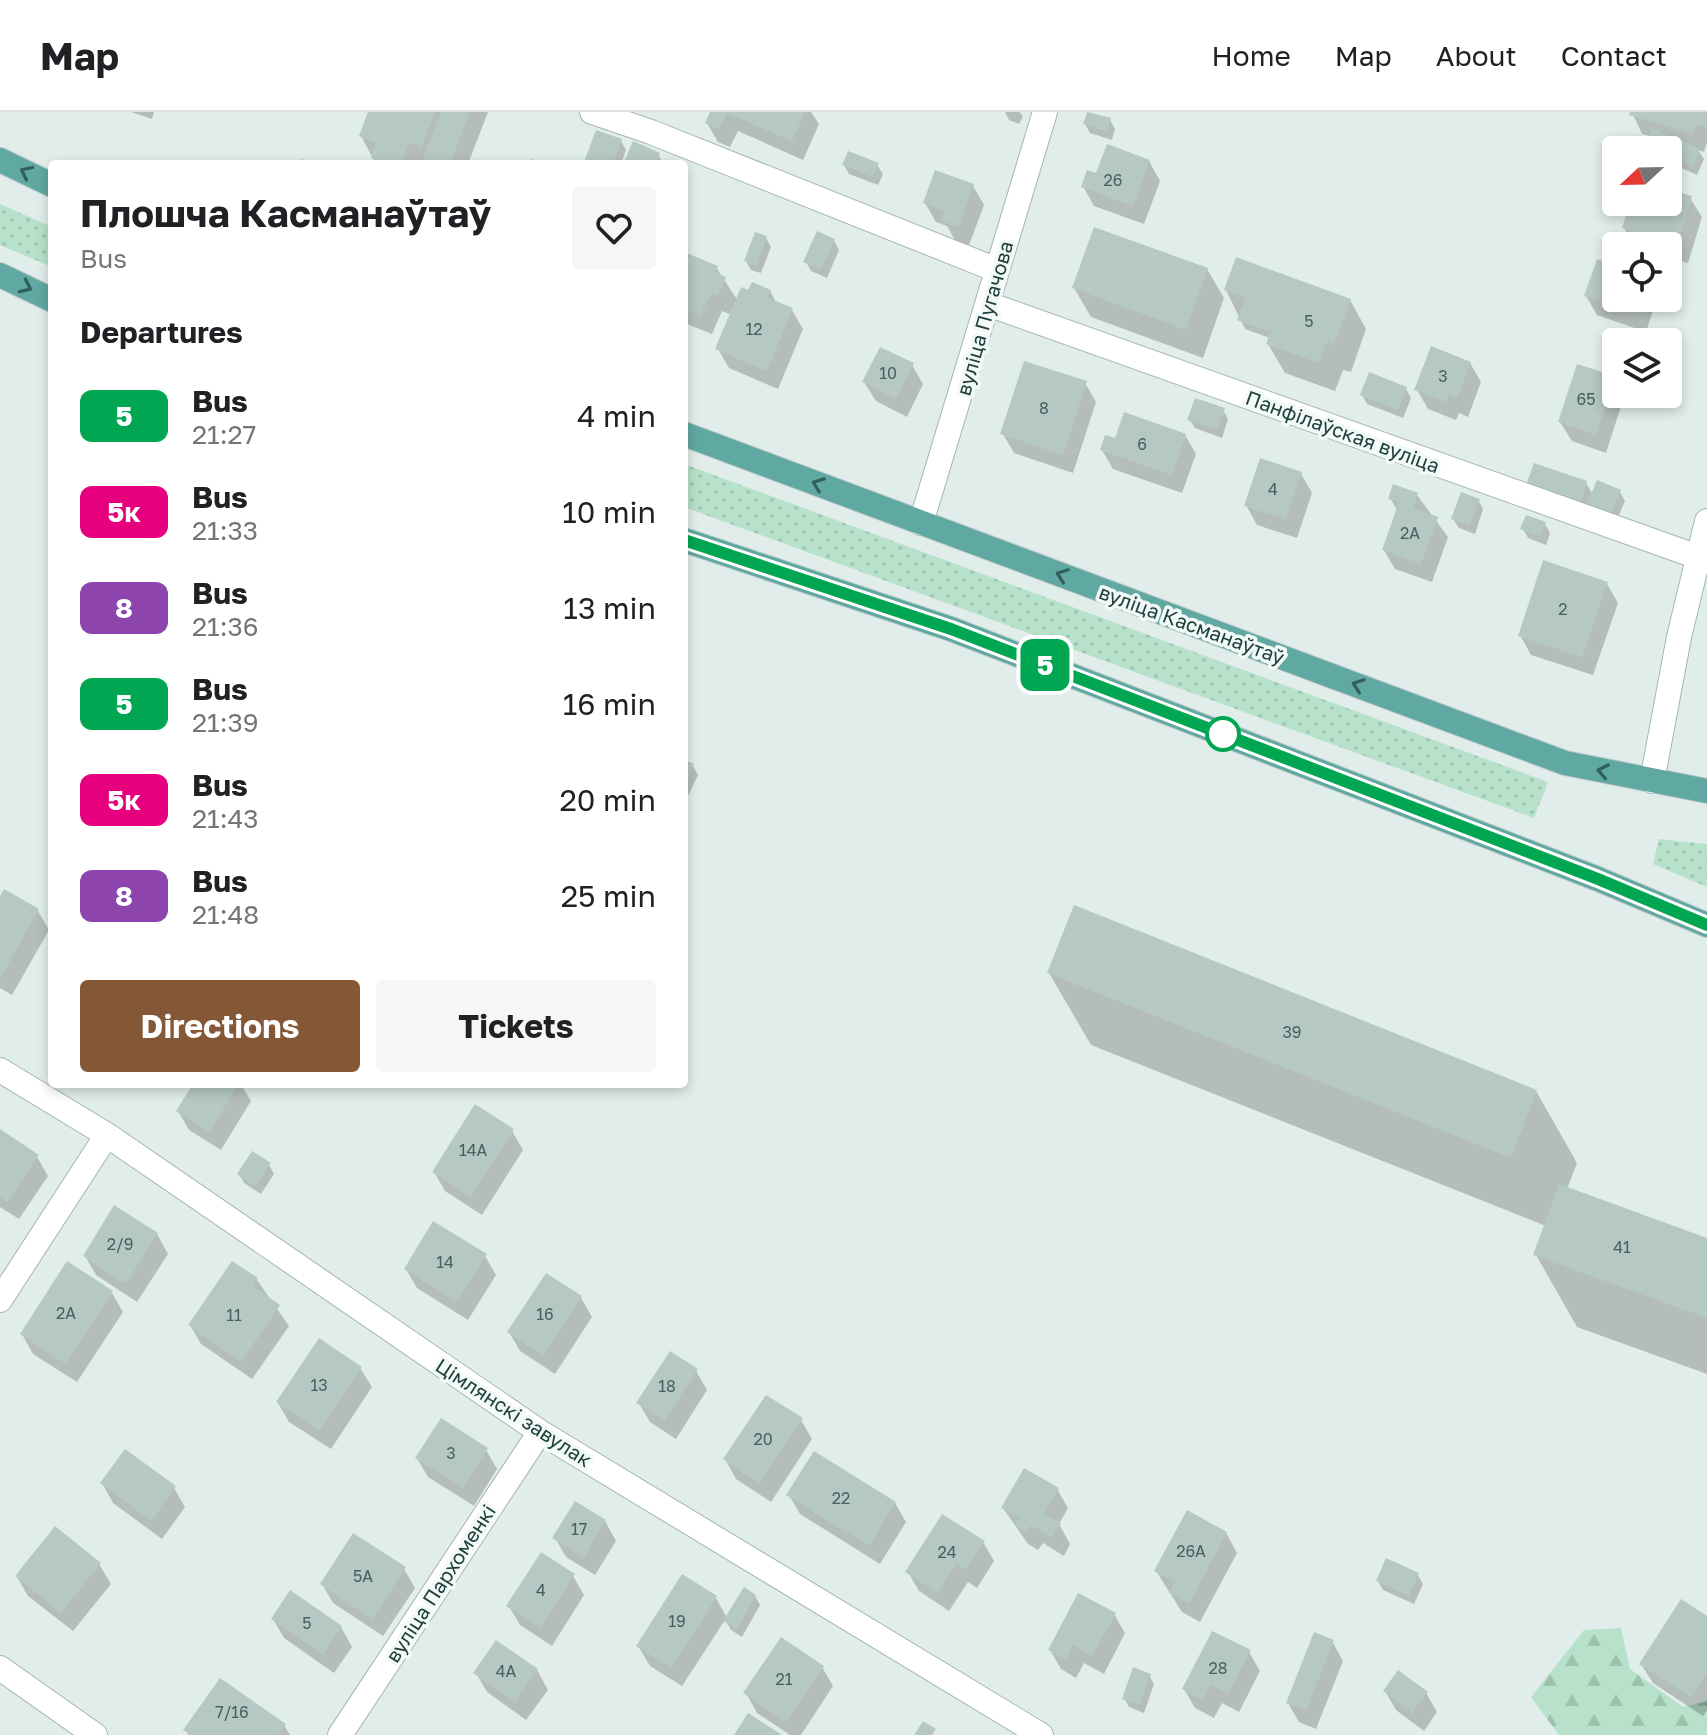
<!DOCTYPE html>
<meta charset="utf-8">
<style>
body{margin:0;font-family:"Golos Text",sans-serif;background:#f6f6f6;color:#202124;height:100vh;display:flex;flex-direction:column;font-size:30px;white-space:nowrap}
*{box-sizing:border-box;margin:0}
p{font-size:26px;color:#757577}
.icon{flex:none;width:44px;height:44px;fill:none;stroke:currentColor;stroke-width:2;stroke-linecap:round;stroke-linejoin:round}
.map{position:relative;flex:1;overflow:hidden}
.panel{position:absolute;left:48px;top:48px;width:640px;height:928px;display:flex;flex-direction:column;background:#fff;border-radius:8px;box-shadow:0 4px 12px #0003}
.panel>*{flex:none}
.badge{padding:0 16px;border-radius:12px;font-size:28px;line-height:52px}
.needle{width:52px;rotate:248deg}
.buttons{position:absolute;left:1602px;top:24px;display:grid;gap:16px}
.buttons a{display:grid;place-items:center;width:80px;height:80px;border-radius:8px;background:#fff;box-shadow:0 4px 12px #0003;font-size:40px}
.map>.badge{position:absolute;translate:-50% -50%;box-shadow:0 0 0 4px #fff}
h2{padding:0 32px;font-size:30px;line-height:72px}
.round{display:grid;place-items:center;flex:none;width:84px;height:84px;border-radius:8px;background:#f6f6f6}
.overview{display:flex;align-items:center;justify-content:space-between;height:136px;padding:0 32px}
h1{font-size:38px;font-weight:700;line-height:60px}
.button{display:flex;gap:16px;margin-top:auto;padding:16px 32px}
.button a{flex:1;height:92px;border-radius:8px;background:#845736;color:#fff;font-size:32px;font-weight:700;line-height:92px;text-align:center}
.button a+a{background:#f6f6f6;color:#202124}
ul{padding:0;list-style:none}
li{display:flex;align-items:center;gap:24px;height:96px;padding:0 32px}
li div{flex:1}
li b{display:block;font-size:30px}
li em{font-style:normal}
li .badge{min-width:88px;font-weight:700;text-align:center}
header{display:flex;align-items:center;gap:48px;box-sizing:border-box;height:112px;padding:0 40px;background:#fff;border-bottom:2px solid #e0e0e0}
header strong{font-size:38px}
nav{display:flex;gap:44px;margin-inline-start:auto;font-size:28px}
.map>svg:first-child{display:block}
.grass{fill:url(#grass-dots)}
.forest{fill:url(#forest-firs)}
.shadow{fill:#0003}
.building{fill:#b6c8c3}
.lines{fill:none;stroke-linecap:round;stroke-linejoin:round}
.minor-casing{stroke:#a3b6b3;stroke-width:26}
.secondary-casing{stroke:#9ebab5;stroke-width:26}
.primary-casing{stroke:#c0cac9;stroke-width:26}
.minor{stroke:#fff;stroke-width:24}
.secondary{stroke:#fff;stroke-width:24}
.primary{stroke:#60a8a2;stroke-width:24}
.oneway{stroke:#325f5b}
.line-casing{stroke:#fff;stroke-width:18}
.line{stroke:#00a651;stroke-width:12}
.stop-dot{fill:#fff;stroke:#00a651;stroke-width:4}
.labels{text-anchor:middle;dominant-baseline:central;stroke-width:7;stroke-linejoin:round;paint-order:stroke}
.number-label{font-size:16px;fill:#45625e}
.street-label{font-size:20px;fill:#1f403d;stroke:#f2f9f7}
</style>
<header>
<strong>Map</strong>
<nav><a>Home</a><a>Map</a><a>About</a><a>Contact</a></nav>
</header>
<div class="map">
<svg width="1707" height="1623" viewBox="0 0 1707 1623">
<defs>
<pattern id="grass-dots" width="8" height="8" patternUnits="userSpaceOnUse" patternTransform="scale(2)"><rect width="8" height="8" fill="#b7e1ca"/><path d="M2 2h.1M6 6h.1" fill="none" stroke="#9dc2ae" stroke-width="1.8" stroke-linecap="round"/></pattern>
<pattern id="forest-firs" width="22" height="20" patternUnits="userSpaceOnUse" patternTransform="scale(2)"><rect width="22" height="20" fill="#b7e1ca"/><path d="M5 1l3.5 6h-7zM16 11l3.5 6h-7z" fill="#9dc2ae"/></pattern>
</defs>
<rect width="100%" height="100%" fill="#e1edea"/>
<path class="grass" d="M 0,92 L 52,115 L 52,155 L 0,133 Z
M 684,352 L 1548,670 L 1534,706 L 684,395 Z
M 1659,727 L 1707,732 L 1707,775 L 1653,752 Z"/>
<path class="forest" d="M 1621,1516 L 1630,1557 L 1683,1595 L 1707,1589 L 1707,1623 L 1559,1623 L 1531,1585 L 1584,1518 Z"/>
<path class="shadow" d="M 131,0 L 154,0 L 152,7 Z
M 370,0 L 488,0 L 468,52 L 376,52 L 361,24 Z
M 712,0 L 811,0 L 819,12 L 803,48 L 738,19 L 730,35 L 718,30 L 707,11 Z
M 1005,0 L 1020,0 L 1023,5 L 1019,12 L 1009,8 Z
M 1632,0 L 1707,0 L 1707,30 L 1704,40 L 1698,38 L 1704,47 L 1697,63 L 1668,50 L 1668,38 L 1649,38 L 1646,34 L 1650,24 L 1642,22 Z
M 1110,8 L 1115,17 L 1112,28 L 1090,21 L 1085,12 Z
M 621,29 L 626,38 L 621,52 L 588,52 Z
M 658,42 L 663,52 L 625,52 Z
M 301,47 L 315,52 L 299,52 Z
M 532,47 L 544,52 L 530,52 Z
M 1149,49 L 1160,69 L 1144,112 L 1094,94 L 1083,74 L 1097,64 Z
M 844,53 L 877,53 L 883,62 L 878,73 L 849,62 Z
M 973,74 L 984,93 L 969,133 L 955,128 L 947,114 L 936,110 L 925,91 Z
M 1668,79 L 1690,86 L 1702,105 L 1688,151 L 1668,145 L 1668,134 L 1635,134 L 1624,116 L 1632,90 L 1668,90 Z
M 766,126 L 771,135 L 761,161 L 751,158 L 746,149 Z
M 834,129 L 839,138 L 827,166 L 811,159 L 806,150 Z
M 684,142 L 716,155 L 738,189 L 749,181 L 770,179 L 777,192 L 792,198 L 803,217 L 778,277 L 729,256 L 718,237 L 732,203 L 722,199 L 712,222 L 684,211 Z
M 1616,156 L 1616,186 L 1657,186 L 1646,220 L 1597,203 L 1586,184 Z
M 1207,157 L 1224,186 L 1203,246 L 1091,205 L 1074,176 Z
M 1226,178 L 1350,188 L 1366,217 L 1351,260 L 1343,258 L 1335,279 L 1285,261 L 1268,232 L 1270,226 L 1245,217 Z
M 1470,251 L 1481,270 L 1468,305 L 1459,301 L 1456,308 L 1428,297 L 1417,278 Z
M 912,253 L 923,272 L 907,305 L 876,289 L 864,270 Z
M 1613,266 L 1616,282 L 1624,285 L 1606,341 L 1572,329 L 1560,310 Z
M 1085,271 L 1096,290 L 1073,361 L 1014,341 L 1003,322 Z
M 1406,277 L 1411,286 L 1403,306 L 1367,292 L 1362,283 Z
M 1223,298 L 1228,307 L 1222,326 L 1195,316 L 1189,307 Z
M 1185,323 L 1196,342 L 1182,381 L 1113,357 L 1102,338 L 1116,329 Z
M 1301,362 L 1312,381 L 1297,426 L 1257,413 L 1246,393 Z
M 1586,371 L 1593,383 L 1620,380 L 1625,389 L 1615,412 L 1534,382 Z
M 1417,383 L 1448,425 L 1432,470 L 1395,457 L 1384,438 L 1398,399 L 1390,386 Z
M 1478,388 L 1483,397 L 1475,422 L 1459,416 L 1453,407 Z
M 1545,412 L 1550,421 L 1546,433 L 1528,426 L 1523,417 Z
M 1607,472 L 1618,491 L 1593,563 L 1531,543 L 1520,523 Z
M 684,649 L 693,654 L 698,663 L 688,684 L 684,682 Z
M 0,788 L 38,799 L 49,818 L 12,883 L 0,876 Z
M 1049,861 L 1536,979 L 1577,1051 L 1567,1077 L 1707,1128 L 1707,1262 L 1577,1215 L 1536,1143 L 1546,1114 L 1091,933 Z
M 195,972 L 241,972 L 251,989 L 221,1038 L 189,1018 L 178,999 Z
M 0,1019 L 37,1045 L 48,1064 L 19,1107 L 0,1095 Z
M 512,1019 L 523,1038 L 482,1103 L 445,1079 L 434,1060 Z
M 269,1053 L 274,1062 L 261,1082 L 244,1071 L 239,1062 Z
M 157,1122 L 168,1142 L 137,1190 L 96,1163 L 85,1144 Z
M 485,1144 L 496,1163 L 468,1208 L 417,1176 L 406,1157 Z
M 257,1168 L 289,1214 L 252,1267 L 201,1232 L 190,1213 Z
M 112,1181 L 123,1200 L 77,1270 L 33,1242 L 22,1222 Z
M 581,1186 L 592,1205 L 555,1262 L 520,1239 L 509,1220 Z
M 360,1256 L 372,1275 L 331,1337 L 289,1310 L 278,1291 Z
M 696,1259 L 707,1278 L 676,1327 L 650,1310 L 639,1291 Z
M 801,1308 L 812,1327 L 771,1390 L 736,1367 L 725,1347 Z
M 486,1338 L 497,1357 L 474,1394 L 428,1365 L 417,1346 Z
M 102,1371 L 174,1376 L 185,1395 L 162,1427 L 113,1391 Z
M 1057,1377 L 1068,1396 L 1059,1412 L 1070,1432 L 1064,1444 L 1043,1431 L 1038,1438 L 1028,1432 L 1003,1396 Z
M 789,1383 L 895,1391 L 906,1410 L 880,1452 L 800,1402 Z
M 605,1409 L 616,1429 L 595,1463 L 566,1445 L 555,1426 Z
M 1226,1421 L 1237,1441 L 1200,1510 L 1182,1500 L 1156,1459 Z
M 983,1430 L 994,1449 L 977,1476 L 968,1470 L 949,1499 L 919,1479 L 908,1460 Z
M 99,1452 L 111,1472 L 73,1519 L 28,1484 L 17,1465 Z
M 404,1457 L 415,1476 L 383,1524 L 333,1491 L 322,1472 Z
M 1418,1463 L 1423,1472 L 1414,1492 L 1383,1478 L 1378,1469 Z
M 573,1464 L 584,1483 L 552,1534 L 520,1513 L 509,1494 Z
M 755,1484 L 760,1493 L 742,1525 L 731,1518 L 725,1508 L 682,1574 L 650,1554 L 638,1534 L 716,1486 L 727,1506 Z
M 1114,1502 L 1125,1521 L 1104,1562 L 1084,1551 L 1076,1566 L 1061,1557 L 1050,1538 Z
M 1707,1506 L 1707,1598 L 1703,1604 L 1653,1571 L 1641,1552 Z
M 273,1507 L 341,1515 L 352,1535 L 334,1561 L 284,1526 Z
M 1332,1529 L 1343,1549 L 1316,1617 L 1299,1610 L 1288,1591 Z
M 1249,1540 L 1260,1559 L 1239,1600 L 1222,1591 L 1214,1606 L 1195,1596 L 1184,1577 Z
M 822,1555 L 833,1574 L 801,1623 L 790,1623 L 757,1601 L 746,1581 Z
M 537,1558 L 548,1578 L 526,1608 L 487,1580 L 476,1561 Z
M 1149,1563 L 1154,1572 L 1144,1601 L 1129,1595 L 1124,1586 Z
M 1385,1579 L 1426,1581 L 1437,1600 L 1424,1619 L 1396,1598 Z
M 284,1613 L 290,1623 L 188,1623 L 186,1618 Z"/>
<path class="building" d="M 368,0 L 435,0 L 421,36 L 409,31 L 401,52 L 387,52 L 371,46 L 376,31 L 359,24 Z
M 441,0 L 470,0 L 450,52 L 421,52 Z
M 710,0 L 805,0 L 792,29 L 727,1 L 719,17 L 705,11 Z
M 1087,0 L 1111,6 L 1107,20 L 1083,12 Z
M 1630,0 L 1699,0 L 1707,2 L 1707,10 L 1706,15 L 1696,12 L 1694,22 L 1629,3 Z
M 1652,16 L 1700,37 L 1692,55 L 1668,44 L 1668,38 L 1644,34 Z
M 596,18 L 622,27 L 613,52 L 584,50 Z
M 633,29 L 660,41 L 655,52 L 623,52 Z
M 1107,32 L 1150,48 L 1133,94 L 1081,75 L 1087,58 L 1096,61 Z
M 848,39 L 879,51 L 873,65 L 842,53 Z
M 935,58 L 974,72 L 958,115 L 941,109 L 945,99 L 923,91 Z
M 1668,77 L 1692,84 L 1677,133 L 1622,116 L 1630,90 L 1668,90 Z
M 1094,115 L 1208,156 L 1186,218 L 1072,176 Z
M 817,119 L 835,127 L 821,158 L 803,150 Z
M 755,120 L 767,124 L 756,154 L 744,149 Z
M 684,140 L 718,154 L 715,160 L 726,165 L 718,184 L 711,181 L 701,204 L 684,197 Z
M 1236,145 L 1351,187 L 1334,233 L 1327,230 L 1319,251 L 1266,232 L 1270,220 L 1237,208 L 1246,186 L 1224,178 Z
M 1597,147 L 1616,154 L 1616,186 L 1640,186 L 1635,202 L 1584,184 Z
M 752,170 L 771,178 L 768,186 L 793,196 L 767,259 L 715,237 L 741,175 L 748,178 Z
M 1431,234 L 1471,250 L 1457,287 L 1448,283 L 1446,290 L 1414,278 Z
M 880,235 L 914,251 L 896,287 L 862,270 Z
M 1024,249 L 1087,269 L 1063,343 L 1000,322 Z
M 1577,252 L 1615,264 L 1596,323 L 1558,310 Z
M 1369,260 L 1407,275 L 1398,298 L 1360,283 Z
M 1195,286 L 1225,296 L 1217,318 L 1187,308 Z
M 1124,300 L 1186,322 L 1172,363 L 1100,338 L 1105,323 L 1115,326 Z
M 1260,346 L 1302,360 L 1286,408 L 1244,394 Z
M 1534,351 L 1587,369 L 1580,392 L 1526,373 Z
M 1597,368 L 1621,378 L 1610,404 L 1586,394 Z
M 1393,372 L 1418,381 L 1413,396 L 1438,405 L 1421,452 L 1382,438 L 1399,390 L 1388,387 Z
M 1461,380 L 1480,387 L 1470,414 L 1451,407 Z
M 1526,403 L 1546,410 L 1541,425 L 1520,417 Z
M 1543,448 L 1608,470 L 1582,545 L 1518,524 Z
M 684,647 L 694,652 L 684,673 Z
M 4,777 L 39,797 L 0,867 L 0,784 Z
M 1074,793 L 1537,978 L 1511,1046 L 1047,861 Z
M 193,972 L 239,972 L 209,1020 L 176,999 Z
M 475,992 L 514,1017 L 471,1085 L 432,1060 Z
M 0,1017 L 39,1043 L 7,1090 L 0,1085 Z
M 252,1039 L 271,1051 L 255,1075 L 237,1062 Z
M 1559,1072 L 1707,1126 L 1707,1206 L 1533,1143 Z
M 114,1093 L 158,1121 L 126,1172 L 83,1144 Z
M 433,1109 L 487,1142 L 457,1190 L 404,1157 Z
M 67,1149 L 113,1179 L 66,1252 L 20,1222 Z
M 232,1149 L 258,1166 L 253,1174 L 280,1193 L 241,1250 L 188,1213 Z
M 546,1161 L 582,1184 L 543,1244 L 507,1220 Z
M 319,1226 L 362,1255 L 319,1319 L 276,1290 Z
M 670,1239 L 698,1257 L 664,1309 L 636,1291 Z
M 766,1283 L 803,1306 L 759,1372 L 723,1347 Z
M 441,1306 L 488,1336 L 463,1376 L 415,1346 Z
M 125,1337 L 176,1374 L 151,1409 L 100,1371 Z
M 814,1339 L 896,1390 L 869,1434 L 786,1383 Z
M 1024,1356 L 1059,1376 L 1044,1402 L 1061,1411 L 1052,1426 L 1031,1413 L 1027,1421 L 1015,1413 L 1019,1406 L 1001,1396 Z
M 575,1389 L 606,1408 L 584,1445 L 552,1426 Z
M 1187,1398 L 1227,1420 L 1189,1492 L 1169,1481 L 1175,1470 L 1154,1459 Z
M 942,1402 L 985,1429 L 966,1458 L 956,1452 L 938,1481 L 905,1460 Z
M 55,1414 L 101,1451 L 61,1501 L 15,1464 Z
M 353,1421 L 406,1455 L 372,1507 L 320,1472 Z
M 541,1440 L 575,1462 L 540,1516 L 506,1494 Z
M 1386,1446 L 1419,1461 L 1409,1484 L 1376,1469 Z
M 682,1462 L 717,1484 L 671,1556 L 636,1534 Z
M 744,1475 L 756,1483 L 737,1517 L 723,1509 Z
M 290,1478 L 342,1514 L 323,1543 L 271,1507 Z
M 1078,1481 L 1116,1501 L 1092,1544 L 1073,1533 L 1065,1548 L 1048,1538 Z
M 1681,1487 L 1707,1504 L 1707,1562 L 1692,1586 L 1639,1552 Z
M 1212,1519 L 1251,1538 L 1228,1582 L 1211,1573 L 1203,1588 L 1182,1577 Z
M 1314,1520 L 1334,1528 L 1306,1599 L 1286,1591 Z
M 781,1525 L 824,1554 L 786,1610 L 743,1581 Z
M 496,1528 L 538,1557 L 515,1590 L 473,1561 Z
M 1133,1555 L 1151,1562 L 1139,1593 L 1122,1587 Z
M 1398,1558 L 1428,1580 L 1412,1601 L 1383,1579 Z
M 220,1566 L 286,1612 L 278,1623 L 191,1623 L 183,1618 Z
M 748,1601 L 782,1623 L 734,1623 Z
M 923,1609 L 936,1617 L 932,1623 L 914,1623 Z"/>
<g class="lines">
<g class="minor-casing">
<path id="minor" d="M 592,0 L 651,20 L 997,158
M 988,192 L 1698,445
M 921,411 L 1045,0
M 0,958 L 107,1023 L 540,1320 L 1041,1623
M 0,1188 L 107,1023
M 0,1556 L 95,1623
M 340,1623 L 540,1320"/>
</g>
<g class="secondary-casing">
<path id="secondary" d="M 1652,669 L 1679,525 L 1707,409"/>
</g>
<g class="primary-casing">
<path id="primary" d="M 0,48 L 52,73
M 0,163 L 52,188
M 684,322 L 1565,651 L 1707,679
M 684,428 L 951,517 L 1598,767 L 1707,813"/>
</g>
<use href="#minor" class="minor"/>
<use href="#secondary" class="secondary"/>
<use href="#primary" class="primary"/>
</g>
<defs><path id="oneway-chevron" d="M-2-3.5L2.5 0L-2 3.5" fill="none" stroke-width="1.6" stroke-linecap="round" stroke-linejoin="round" transform="scale(2)"/></defs>
<g class="oneway">
<use href="#oneway-chevron" transform="translate(26 60) rotate(-154)"/>
<use href="#oneway-chevron" transform="translate(26 175) rotate(25)"/>
<use href="#oneway-chevron" transform="translate(818 372) rotate(-159)"/>
<use href="#oneway-chevron" transform="translate(1062 463) rotate(-160)"/>
<use href="#oneway-chevron" transform="translate(1358 573) rotate(-160)"/>
<use href="#oneway-chevron" transform="translate(1603 659) rotate(-168)"/>
</g>
<g class="lines">
<g class="line-casing">
<path id="line" d="M 684,428 L 951,517 L 1598,767 L 1707,813"/>
</g>
<use href="#line" class="line"/>
</g>
<circle class="stop-dot" cx="1223" cy="622" r="16"/>
<g class="labels">
<g class="number-label">
<text x="1113" y="68">26</text>
<text x="1309" y="209">5</text>
<text x="754" y="217">12</text>
<text x="888" y="261">10</text>
<text x="1443" y="264">3</text>
<text x="1586" y="287">65</text>
<text x="1044" y="296">8</text>
<text x="1142" y="332">6</text>
<text x="1273" y="377">4</text>
<text x="1410" y="421">2А</text>
<text x="1563" y="497">2</text>
<text x="1292" y="920">39</text>
<text x="473" y="1038">14А</text>
<text x="120" y="1132">2/9</text>
<text x="1622" y="1135">41</text>
<text x="445" y="1150">14</text>
<text x="66" y="1201">2А</text>
<text x="545" y="1202">16</text>
<text x="234" y="1203">11</text>
<text x="319" y="1273">13</text>
<text x="667" y="1274">18</text>
<text x="763" y="1327">20</text>
<text x="451" y="1341">3</text>
<text x="841" y="1386">22</text>
<text x="579" y="1417">17</text>
<text x="1191" y="1439">26А</text>
<text x="947" y="1440">24</text>
<text x="363" y="1464">5А</text>
<text x="541" y="1478">4</text>
<text x="677" y="1509">19</text>
<text x="307" y="1511">5</text>
<text x="1218" y="1556">28</text>
<text x="506" y="1559">4А</text>
<text x="784" y="1567">21</text>
<text x="232" y="1600">7/16</text>
</g>
<g class="street-label">
<text transform="translate(984 206) rotate(-74)">вуліца Пугачова</text>
<text transform="translate(1343 319) rotate(20)">Панфілаўская вуліца</text>
<text transform="translate(1192 512) rotate(20)">вуліца Касманаўтаў</text>
<text transform="translate(514 1300) rotate(33)">Цімлянскі завулак</text>
<text transform="translate(440 1471) rotate(-57)">вуліца Пархоменкі</text>
</g>
</g>
</svg>
<div class="buttons">
<a><svg class="needle" viewBox="-14 -14 28 28"><path d="M0-13l5 13h-10z" fill="#e53935"/><path d="M0 13l5-13h-10z" fill="#757577"/></svg></a>
<a><svg class="icon" aria-label="locate" viewBox="0 0 24 24"><circle cx="12" cy="12" r="6"/><path d="M12 2v4M12 18v4M2 12h4M18 12h4"/></svg></a>
<a><svg class="icon" aria-label="layers" viewBox="0 0 24 24"><path d="M12 4l9 5-9 5-9-5zM3 14l9 5 9-5"/></svg></a>
</div>
<b class="badge" style="left:1045px;top:553px;background:#00a651;color:#fff">5</b>
<section class="panel">
<div class="overview"><div><h1>Плошча Касманаўтаў</h1><p>Bus</p></div><a class="round"><svg class="icon" aria-label="heart" viewBox="0 0 24 24"><path d="M12 20l-8-8c-3-5 5-10 8-4 3-6 11-1 8 4z"/></svg></a></div>
<h2>Departures</h2>
<ul>
<li><span class="badge" style="background:#00a651;color:#fff">5</span><div><b>Bus</b><p>21:27</p></div><em>4 min</em></li>
<li><span class="badge" style="background:#e6007e;color:#fff">5к</span><div><b>Bus</b><p>21:33</p></div><em>10 min</em></li>
<li><span class="badge" style="background:#8e44ad;color:#fff">8</span><div><b>Bus</b><p>21:36</p></div><em>13 min</em></li>
<li><span class="badge" style="background:#00a651;color:#fff">5</span><div><b>Bus</b><p>21:39</p></div><em>16 min</em></li>
<li><span class="badge" style="background:#e6007e;color:#fff">5к</span><div><b>Bus</b><p>21:43</p></div><em>20 min</em></li>
<li><span class="badge" style="background:#8e44ad;color:#fff">8</span><div><b>Bus</b><p>21:48</p></div><em>25 min</em></li>
</ul>
<div class="button"><a>Directions</a><a>Tickets</a></div>
</section>
</div>
